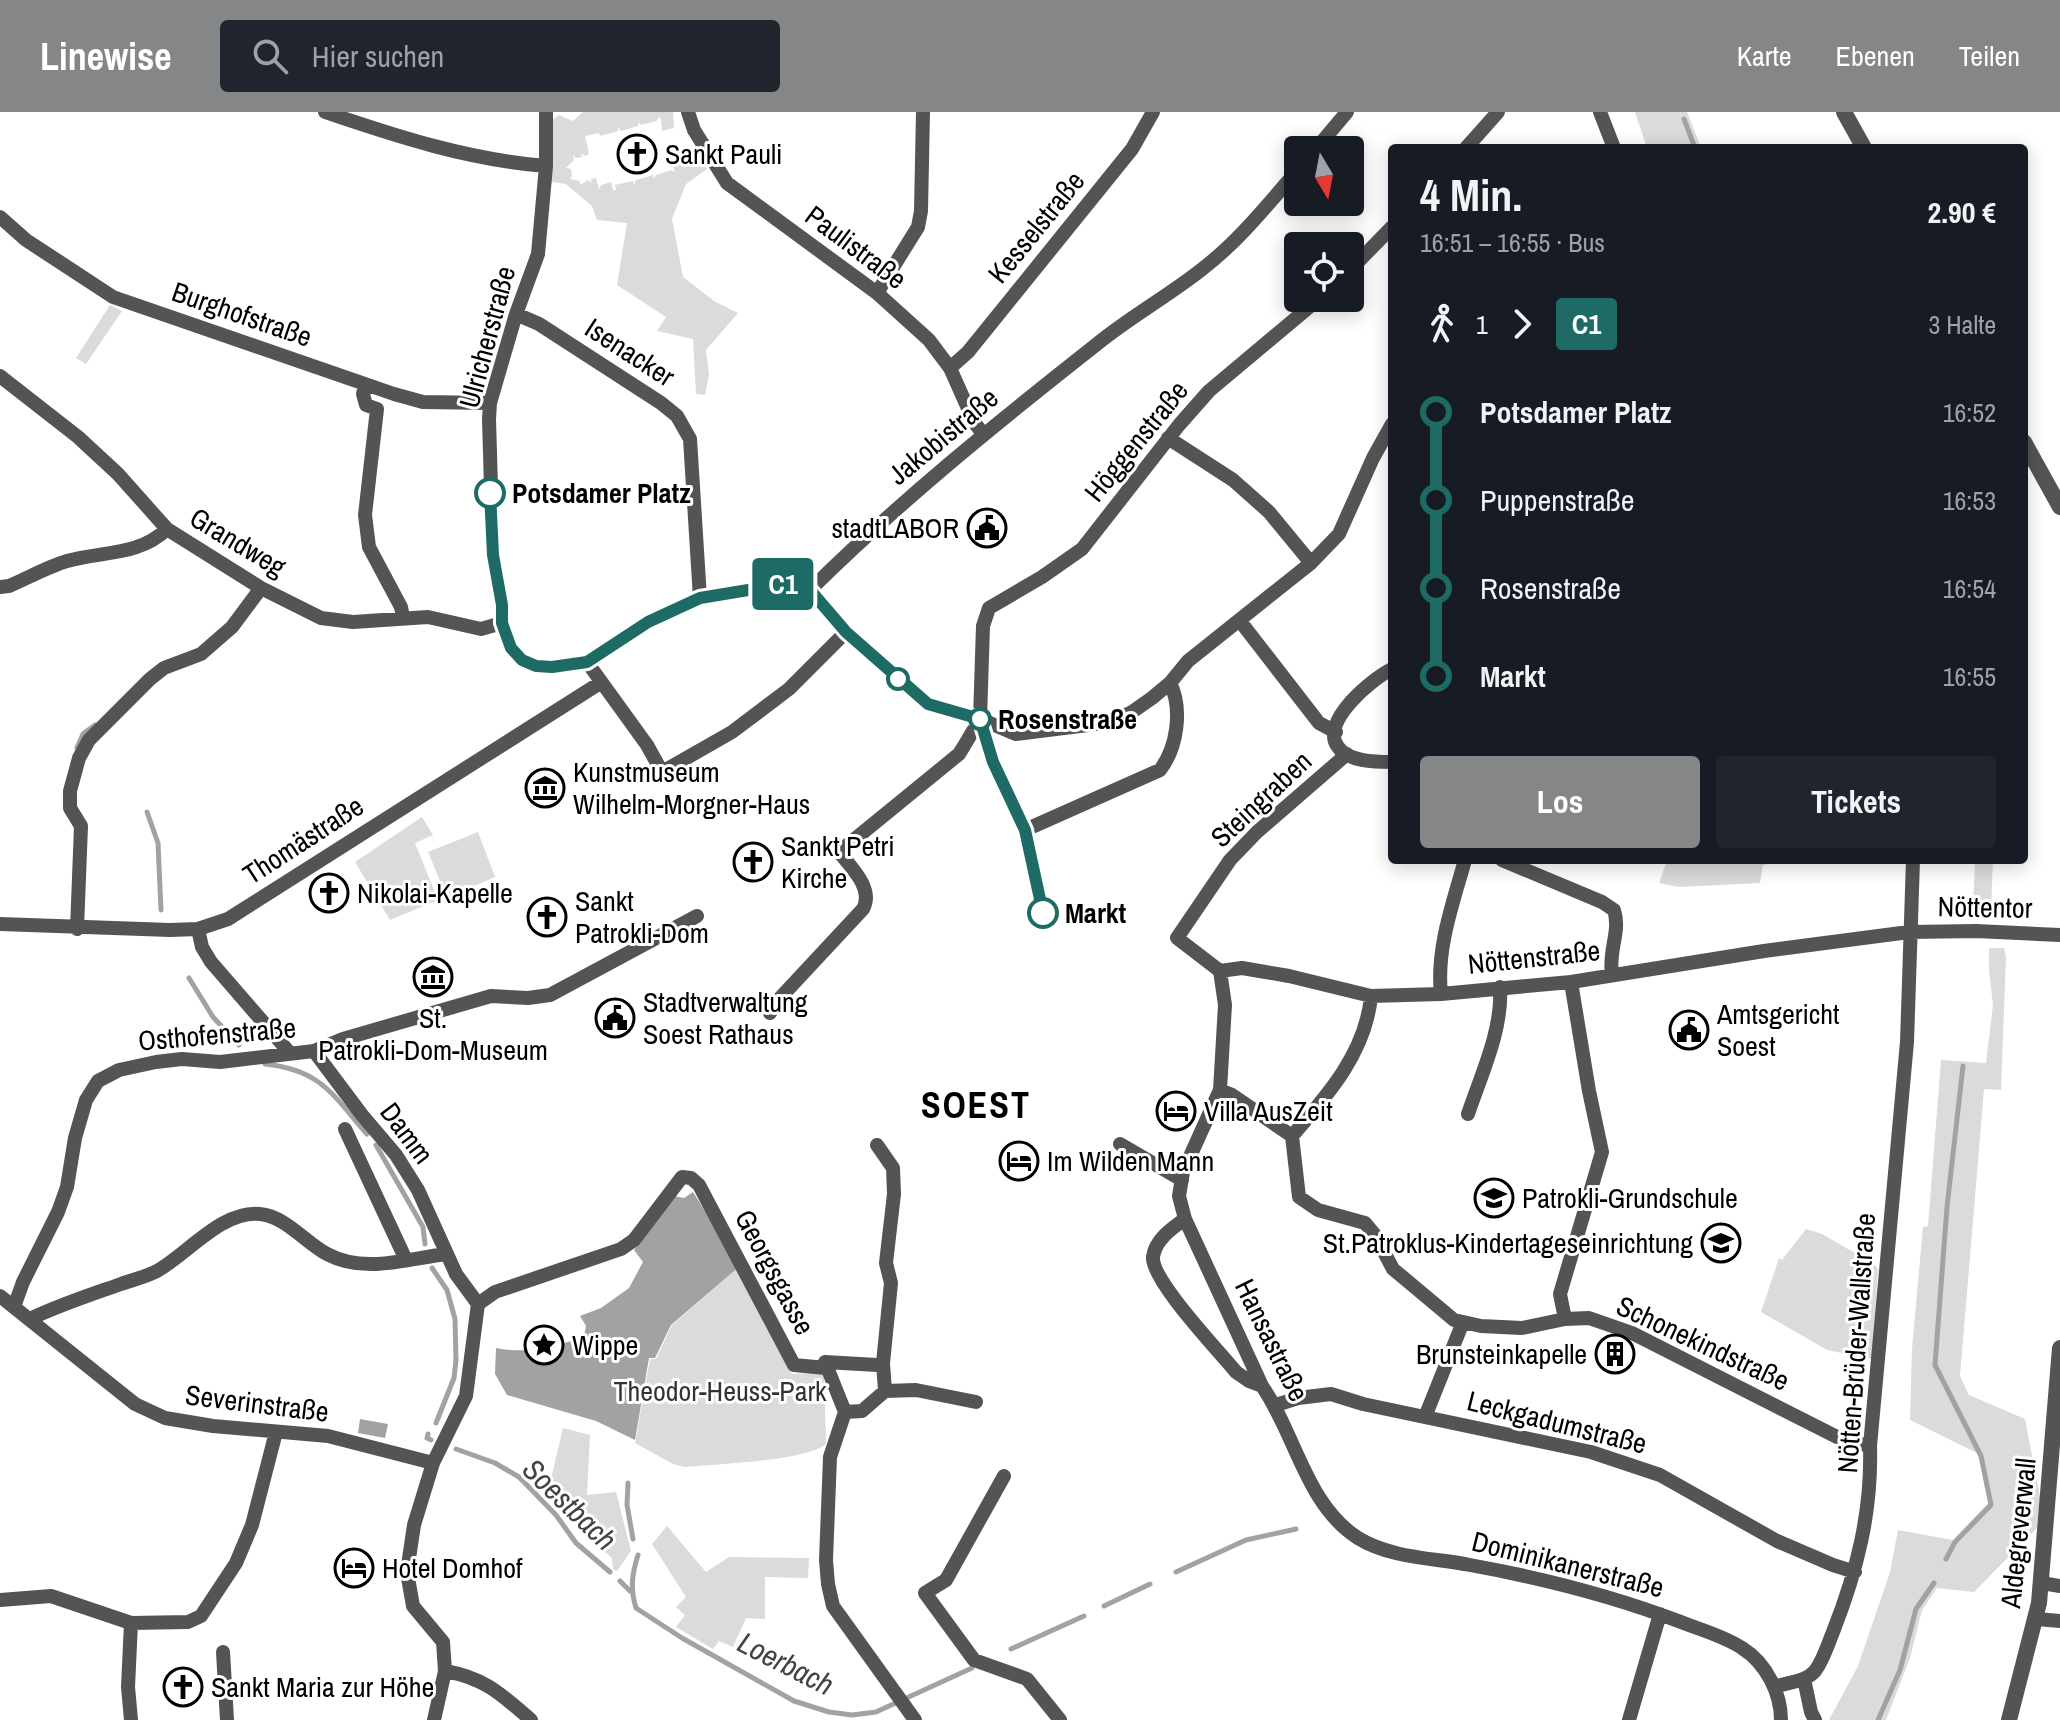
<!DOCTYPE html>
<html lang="de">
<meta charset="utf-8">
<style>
body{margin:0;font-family:"Archivo Narrow",sans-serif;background:#20242c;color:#f1f3f6;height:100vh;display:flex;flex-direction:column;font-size:30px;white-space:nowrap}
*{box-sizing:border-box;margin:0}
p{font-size:26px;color:#9ea1a6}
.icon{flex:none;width:44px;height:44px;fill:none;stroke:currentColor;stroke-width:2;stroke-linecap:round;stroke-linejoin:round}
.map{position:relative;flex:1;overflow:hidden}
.details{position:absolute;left:1388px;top:32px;width:640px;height:720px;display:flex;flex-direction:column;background:#171b24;border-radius:8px;box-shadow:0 4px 20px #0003}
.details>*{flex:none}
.badge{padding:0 16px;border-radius:6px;font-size:28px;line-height:52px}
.needle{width:52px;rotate:170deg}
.buttons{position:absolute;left:1284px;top:24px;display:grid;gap:16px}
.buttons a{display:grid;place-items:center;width:80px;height:80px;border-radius:8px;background:#171b24;box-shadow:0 4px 20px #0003;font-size:40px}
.map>.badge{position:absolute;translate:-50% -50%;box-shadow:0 0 0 4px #fff}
.legs{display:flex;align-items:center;gap:12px;height:88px;padding:0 32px;font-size:26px}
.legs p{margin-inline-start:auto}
.head{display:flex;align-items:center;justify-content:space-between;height:136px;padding:0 32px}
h1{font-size:44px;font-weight:800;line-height:60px}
.cta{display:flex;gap:16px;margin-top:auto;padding:16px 32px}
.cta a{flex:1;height:92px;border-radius:8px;background:#858687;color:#fff;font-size:32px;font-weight:800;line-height:92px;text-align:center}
.cta a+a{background:#20242c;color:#f1f3f6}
ul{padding:0 32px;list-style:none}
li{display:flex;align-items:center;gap:28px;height:88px;font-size:30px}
li i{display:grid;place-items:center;width:12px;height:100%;margin:0 10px;background:currentColor}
li i::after{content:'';width:20px;height:20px;margin:-10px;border:6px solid;border-radius:50%;background:#171b24}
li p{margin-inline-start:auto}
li:first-child i{background:linear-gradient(#0000 50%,currentColor 0)}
li:last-child i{background:linear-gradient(currentColor 50%,#0000 0)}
header{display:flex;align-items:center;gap:48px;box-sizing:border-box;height:112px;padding:0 40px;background:#858687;color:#fff}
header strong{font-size:38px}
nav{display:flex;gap:44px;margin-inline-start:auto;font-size:28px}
.search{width:560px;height:72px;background:#20242c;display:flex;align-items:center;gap:20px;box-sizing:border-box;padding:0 28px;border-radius:8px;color:#9ea1a6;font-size:30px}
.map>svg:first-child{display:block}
.green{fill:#dbdbdb}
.water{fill:#a2a2a2}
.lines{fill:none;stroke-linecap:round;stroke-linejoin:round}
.stream{stroke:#a2a2a2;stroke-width:5}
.minor{stroke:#545454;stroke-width:14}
.tertiary{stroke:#545454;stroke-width:16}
.line-1-casing{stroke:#fff;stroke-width:18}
.line-1{stroke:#1e6a64;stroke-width:12}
.stop-1-dot{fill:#fff;stroke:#1e6a64;stroke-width:4}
.labels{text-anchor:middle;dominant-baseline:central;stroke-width:6;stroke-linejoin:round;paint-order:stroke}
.poi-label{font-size:28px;fill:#000;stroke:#fff;text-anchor:start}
.street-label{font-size:28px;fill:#000;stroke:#fff}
.stop-label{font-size:28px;font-weight:bold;fill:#000;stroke:#fff;text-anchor:start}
.park-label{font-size:28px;fill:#323232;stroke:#fff}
.water-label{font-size:30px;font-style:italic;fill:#434343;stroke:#fff}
.district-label{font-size:36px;font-weight:bold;letter-spacing:2px;fill:#000;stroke:#fff}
</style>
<header>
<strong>Linewise</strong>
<div class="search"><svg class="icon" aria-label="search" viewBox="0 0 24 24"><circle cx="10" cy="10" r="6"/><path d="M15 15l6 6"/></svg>Hier suchen</div>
<nav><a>Karte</a><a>Ebenen</a><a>Teilen</a></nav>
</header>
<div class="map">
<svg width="2060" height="1608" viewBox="0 0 2060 1608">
<rect width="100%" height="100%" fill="#fff"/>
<path class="green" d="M 583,0 L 673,0 L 674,16 L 662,19 L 661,7 L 659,5 L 657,9 L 641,13 L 639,10 L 638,14 L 621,19 L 618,15 L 618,19 L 600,24 L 599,21 L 585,24 L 589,42 L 585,44 L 581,41 L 582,45 L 576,46 L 573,43 L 574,48 L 566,56 L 571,57 L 572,64 L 570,67 L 580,69 L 580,73 L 588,68 L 592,71 L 591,67 L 596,66 L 599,77 L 601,73 L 611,70 L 613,78 L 616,78 L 615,73 L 633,69 L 634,73 L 636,68 L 653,63 L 654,67 L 656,63 L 671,58 L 675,60 L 670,46 L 694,39 L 707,57 L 686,72 L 672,107 L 683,165 L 714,189 L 738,201 L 706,238 L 709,263 L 705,283 L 696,282 L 693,227 L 657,219 L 666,205 L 617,173 L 627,111 L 597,108 L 592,94 L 566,72 L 546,69 L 550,9 L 559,3 L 573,9 Z
M 1635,0 L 1687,0 L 1701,36 L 1647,36 Z
M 110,193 L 122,199 L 86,252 L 76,246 Z
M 422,705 L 433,723 L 415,731 L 438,788 L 390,808 L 355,750 Z
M 478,720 L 495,765 L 447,786 L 428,740 Z
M 1667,748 L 1770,748 L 1769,752 L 1763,753 L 1760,771 L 1679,775 L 1659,771 Z
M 1975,748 L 1993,748 L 1991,796 L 1973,796 Z
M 1989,836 L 2004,836 L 2006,845 L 2001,978 L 1984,977 L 1960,1264 L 1969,1283 L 2025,1307 L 2040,1385 L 2037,1416 L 1974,1480 L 1937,1476 L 1922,1498 L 1910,1546 L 1886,1608 L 1829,1608 L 1858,1554 L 1890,1460 L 1898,1418 L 1953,1428 L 1989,1390 L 1979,1342 L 1910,1308 L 1912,1237 L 1923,1115 L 1928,1114 L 1941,948 L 1986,951 L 1993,893 L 1989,859 Z
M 1806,1117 L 1822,1122 L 1874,1152 L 1878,1157 L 1872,1247 L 1827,1238 L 1761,1200 L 1779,1146 L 1782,1148 Z
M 740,1154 L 792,1262 L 824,1260 L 826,1332 C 806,1349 715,1352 685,1355 L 673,1352 L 635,1331 L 650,1247 L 656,1247 L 672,1213 Z
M 563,1316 L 590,1323 L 587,1383 L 616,1380 L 631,1439 L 617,1459 L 613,1457 L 612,1446 L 594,1430 L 561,1388 L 546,1388 Z
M 667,1414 L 706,1460 L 729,1445 L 809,1446 L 808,1466 L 765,1465 L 765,1507 L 746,1506 L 733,1535 L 719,1529 L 713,1537 L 676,1515 L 685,1503 L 676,1495 L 686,1485 L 652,1432 Z"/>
<path class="water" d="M 693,1080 L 740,1154 L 671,1213 L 655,1246 L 649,1246 L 635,1328 L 596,1309 L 507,1283 L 495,1262 L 496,1236 C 529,1242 553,1236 584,1224 L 586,1214 L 580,1204 L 601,1196 L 629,1176 L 643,1150 L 634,1138 L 674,1084 L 684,1086 Z
M 360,1307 L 388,1312 L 385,1326 L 358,1321 Z"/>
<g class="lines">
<path class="stream" d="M 1684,7 L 1695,36
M 77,636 L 83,622 L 95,613
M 147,700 L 158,731 L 161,798
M 189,866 L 213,905 L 239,933
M 265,952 C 321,958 332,982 367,1022
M 376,1033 L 423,1115 L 425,1132
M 432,1156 L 447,1178 L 455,1207 L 456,1248 L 454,1266 L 436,1311
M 428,1322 L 427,1326 L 431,1328
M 456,1337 L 495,1351 L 519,1365 L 556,1403 L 576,1431 L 610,1460
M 628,1371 L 627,1393 L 633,1427
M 638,1443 C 632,1462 630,1476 636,1496 L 682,1526 L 794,1589 L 829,1600 L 852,1603 L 876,1600 L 972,1556
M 1946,1447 L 1955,1430 L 1991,1393 L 1981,1344 L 1935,1253 L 1947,1095 L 1963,954
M 1176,1460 L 1246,1428 L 1296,1417
M 620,1469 L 630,1479
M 1104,1494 L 1150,1472
M 1011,1537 L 1084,1504
M 1878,1608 L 1900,1558 L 1916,1497 L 1934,1471"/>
<path class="minor" d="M 325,0 C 398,25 470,48 546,54
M 546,0 L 546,54 L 538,142 L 516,202 L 490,291 L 489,307 L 493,443 L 502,493 L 502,511 L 511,536 L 522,548 L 536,554 L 552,555 L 587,550 L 648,510 L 700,486 L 796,470 L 810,478 L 846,520 L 928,592 L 980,607 L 1016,622 L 1112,610 L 1132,600 L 1152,586 L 1170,571 L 1188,549 L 1311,451 L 1339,422 L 1373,346 L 1392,312
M 688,0 L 694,18 L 727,71 L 877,181 L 929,228 L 950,256 L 974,310 L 983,322
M 1600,0 L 1614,36
M 1466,36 L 1498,0
M 1315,38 L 1347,0
M 0,105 L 26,128 L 113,185 L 394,282 L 423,290 L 490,291
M 1350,158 L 1392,115
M 877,181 L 918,115 L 921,99 L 923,0
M 516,202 L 539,212 L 661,291 L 677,304 L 690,327 L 700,486
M 950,256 L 968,240 L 1132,37 L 1153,0
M 0,264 L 78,325 L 118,362 L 167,417 L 261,476 L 321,506 L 353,510 L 428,505 L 481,517 L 502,511
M 365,274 L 363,282 L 366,293 L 377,297 L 365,403 L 369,435 L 401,495 L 403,505
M 1168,326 L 1233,368 L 1269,400 L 1311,451
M 0,475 L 9,474 C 28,466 47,455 67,449 C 103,439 139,444 167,417
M 810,478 C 900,389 998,310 1097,232 C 1130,205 1168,184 1201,158 C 1239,129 1267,93 1298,58
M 1240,509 L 1319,611 L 1336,620
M 587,550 L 647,633 L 662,660 L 732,620 L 789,577 L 846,520
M 1392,557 C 1373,566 1319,610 1338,635 C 1348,650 1376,650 1392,650
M 1347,642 L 1257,720 L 1230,748 L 1177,826 L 1220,859 L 1242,856 L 1289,864 L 1371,884 L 1441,882 L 1571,870 L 1764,839 L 1909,820 L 1976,819 L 2060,823
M 1025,718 L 1160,658 C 1177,636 1183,597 1170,571
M 1502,748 L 1602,790 L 1614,798 C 1621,820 1608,838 1612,863
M 0,812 L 170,818 L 198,817 L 228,807 L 600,571
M 77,817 L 81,714 L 70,696 L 70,679 L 79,646 L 89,628 L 150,567 L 164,556 L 201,542 L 232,515 L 261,476
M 198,817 L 202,835 L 211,850 L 289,940
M 1220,859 L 1225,893 L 1220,978 L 1183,1060 L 1179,1084 L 1185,1107 L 1262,1274 C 1296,1323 1306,1393 1358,1426 C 1390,1446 1434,1446 1470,1453 C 1542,1466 1613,1484 1681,1510 C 1701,1518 1724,1524 1742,1536 C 1766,1551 1781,1581 1781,1608
M 1441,882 C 1436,837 1453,791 1465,748
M 770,901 L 781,885 L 863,797 C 874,777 852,756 839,740 L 959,642 L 964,634 L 980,607 L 983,514 L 989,496 L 1042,465 L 1082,437 L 1179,313 L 1209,279 L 1320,186
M 314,939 L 362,1003 L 396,1043 L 418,1078 L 456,1162 L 478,1192 L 466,1284 L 433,1351 L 414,1413 L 407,1460 L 413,1494 L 443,1530 L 445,1559 L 434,1608
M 1220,978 L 1232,983 L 1292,1024 L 1299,1085 L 1318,1098 L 1365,1111 L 1375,1123 L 1393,1157 L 1454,1208 L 1481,1214 L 1522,1216 L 1565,1207 L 1589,1206 L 1632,1221 L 1845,1329 L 1870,1334
M 1468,1002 C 1481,963 1503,917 1500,875
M 345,1017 L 406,1148
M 1292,1024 C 1328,983 1366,940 1371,884
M 1120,1032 L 1182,1068
M 877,1033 L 893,1056 L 894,1082 L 886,1151 L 891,1171 L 883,1251 L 885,1279 L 862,1299 L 845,1300 L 830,1345 L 826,1448 L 828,1472 L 833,1494 L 915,1608
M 1185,1107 C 1172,1116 1155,1128 1153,1145 C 1151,1168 1219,1239 1236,1260 L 1249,1269 L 1262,1274
M 0,1184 L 135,1292 L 165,1306 L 213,1314 L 328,1324 L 433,1351
M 478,1192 L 495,1180 L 621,1137 L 634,1128 L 682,1065 L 691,1066 L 699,1073 L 794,1253 L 826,1256
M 14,1195 L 23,1170 L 58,1100 L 67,1075 L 75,1026 L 86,988 L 98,969 L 119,958 L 156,950 L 182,947 L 220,950 L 314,939 L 343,927 L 491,884 L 528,886 L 550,883 L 697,804
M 30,1207 C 59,1193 90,1183 121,1172 C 132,1168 145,1165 155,1160 C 186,1144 221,1098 260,1102 C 285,1104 306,1131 327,1142 C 364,1162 407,1147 446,1142
M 1565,1207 L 1560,1182 L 1602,1040 L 1589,979 L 1571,870
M 885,1279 L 916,1278 L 976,1290
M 1276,1293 L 1298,1286 L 1331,1282 L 1363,1292 L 1591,1340 L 1660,1363 L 1777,1429 L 1833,1453 L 1855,1460
M 845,1300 L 825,1250 L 877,1253 L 883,1251
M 1425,1305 L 1463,1210
M 1004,1364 L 946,1468 L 925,1481 L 974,1548 L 1027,1567 L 1060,1608
M 2042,1471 L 2060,1474
M 0,1488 L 51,1484 L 131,1511 L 188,1510 L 201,1504 L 236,1451 L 252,1413 L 276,1320
M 2037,1507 L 2060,1509
M 131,1511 L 128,1575 L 131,1608
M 223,1540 L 227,1608
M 445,1559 C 485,1566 501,1582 531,1608
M 1804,1567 L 1811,1600 L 1815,1608
M 1775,1575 C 1787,1570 1806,1570 1815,1559 C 1823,1549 1828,1532 1833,1520 C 1857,1459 1872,1400 1870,1334 L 1907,930 L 1913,748
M 1629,1608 L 1660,1502"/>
<path class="tertiary" d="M 1844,0 L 1864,36
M 2024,330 L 2060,395
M 2009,1608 L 2039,1491 L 2060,1236"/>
</g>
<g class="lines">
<g class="line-1-casing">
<path id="line-1" d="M 490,381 L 493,443 L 502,493 L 502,511 L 511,536 L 522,548 L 536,554 L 552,555 L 587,550 L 648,510 L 700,486 L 796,470 L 810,478 L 846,520 L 928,592 L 980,607 L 993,650 L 1025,718 L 1043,801"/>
</g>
<use href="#line-1" class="line-1"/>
</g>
<defs>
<g id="church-ring" transform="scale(2)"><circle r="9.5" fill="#fff" stroke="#000" stroke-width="1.5"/><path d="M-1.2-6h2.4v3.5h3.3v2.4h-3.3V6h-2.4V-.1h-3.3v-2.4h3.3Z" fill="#000"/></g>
<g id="civic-ring" transform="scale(2)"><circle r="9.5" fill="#fff" stroke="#000" stroke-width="1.5"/><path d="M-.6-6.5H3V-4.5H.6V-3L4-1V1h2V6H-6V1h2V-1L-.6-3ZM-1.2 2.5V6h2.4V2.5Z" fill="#000"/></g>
<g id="museum-ring" transform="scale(2)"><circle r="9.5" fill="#fff" stroke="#000" stroke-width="1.5"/><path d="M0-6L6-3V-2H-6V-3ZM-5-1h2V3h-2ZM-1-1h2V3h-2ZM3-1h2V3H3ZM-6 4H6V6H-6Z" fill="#000"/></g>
<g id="hotel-ring" transform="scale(2)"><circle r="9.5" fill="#fff" stroke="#000" stroke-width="1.5"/><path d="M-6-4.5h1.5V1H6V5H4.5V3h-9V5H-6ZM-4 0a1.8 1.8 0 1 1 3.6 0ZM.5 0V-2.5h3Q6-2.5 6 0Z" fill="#000"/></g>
<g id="school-ring" transform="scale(2)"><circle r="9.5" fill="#fff" stroke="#000" stroke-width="1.5"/><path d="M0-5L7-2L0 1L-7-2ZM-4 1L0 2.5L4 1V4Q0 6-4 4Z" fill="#000"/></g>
<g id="sight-ring" transform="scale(2)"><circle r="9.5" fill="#fff" stroke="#000" stroke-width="1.5"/><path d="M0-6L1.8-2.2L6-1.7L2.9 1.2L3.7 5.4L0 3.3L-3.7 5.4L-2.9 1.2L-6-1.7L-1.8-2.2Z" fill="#000"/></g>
<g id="building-ring" transform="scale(2)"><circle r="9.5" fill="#fff" stroke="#000" stroke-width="1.5"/><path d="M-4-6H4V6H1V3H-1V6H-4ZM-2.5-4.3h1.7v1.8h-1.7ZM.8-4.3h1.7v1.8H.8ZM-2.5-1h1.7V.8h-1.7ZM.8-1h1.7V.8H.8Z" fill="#000"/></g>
</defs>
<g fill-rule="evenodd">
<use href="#church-ring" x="637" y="42"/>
<use href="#civic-ring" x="987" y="416"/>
<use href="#museum-ring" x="545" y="676"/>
<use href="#church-ring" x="753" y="750"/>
<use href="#church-ring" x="329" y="781"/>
<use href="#church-ring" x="547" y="805"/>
<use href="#museum-ring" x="433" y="865"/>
<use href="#civic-ring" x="615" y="906"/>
<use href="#civic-ring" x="1689" y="918"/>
<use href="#hotel-ring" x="1176" y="999"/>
<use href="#hotel-ring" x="1019" y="1049"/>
<use href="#school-ring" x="1494" y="1086"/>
<use href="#school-ring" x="1721" y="1131"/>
<use href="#sight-ring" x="544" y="1233"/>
<use href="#building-ring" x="1615" y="1242"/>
<use href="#hotel-ring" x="354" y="1456"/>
<use href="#church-ring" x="183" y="1575"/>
</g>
<g class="stop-1-dot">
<circle cx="490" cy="381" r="14"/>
<circle cx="898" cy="567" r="10"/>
<circle cx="980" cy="607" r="10"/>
<circle cx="1043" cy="801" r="14"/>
</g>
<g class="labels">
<g class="poi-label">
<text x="665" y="42">Sankt Pauli</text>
<text x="959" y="416" text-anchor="end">stadtLABOR</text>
<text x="573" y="660">Kunstmuseum<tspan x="573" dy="32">Wilhelm-Morgner-Haus</tspan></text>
<text x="781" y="734">Sankt Petri<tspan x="781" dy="32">Kirche</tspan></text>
<text x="357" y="781">Nikolai-Kapelle</text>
<text x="575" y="789">Sankt<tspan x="575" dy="32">Patrokli-Dom</tspan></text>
<text x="643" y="890">Stadtverwaltung<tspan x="643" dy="32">Soest Rathaus</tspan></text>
<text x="1717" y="902">Amtsgericht<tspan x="1717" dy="32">Soest</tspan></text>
<text x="433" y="906" text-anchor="middle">St.<tspan x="433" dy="32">Patrokli-Dom-Museum</tspan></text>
<text x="1204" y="999">Villa AusZeit</text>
<text x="1047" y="1049">Im Wilden Mann</text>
<text x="1522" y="1086">Patrokli-Grundschule</text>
<text x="1693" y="1131" text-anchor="end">St.Patroklus-Kindertageseinrichtung</text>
<text x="572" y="1233">Wippe</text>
<text x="1587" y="1242" text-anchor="end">Brunsteinkapelle</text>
<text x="382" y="1456">Hotel Domhof</text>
<text x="211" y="1575">Sankt Maria zur Höhe</text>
</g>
<g class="street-label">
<text transform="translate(1036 115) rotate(-51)">Kesselstraße</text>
<text transform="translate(856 135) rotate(37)">Paulistraße</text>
<text transform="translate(242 202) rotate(19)">Burghofstraße</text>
<text transform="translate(487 225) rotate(-75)">Ulricherstraße</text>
<text transform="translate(630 240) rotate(33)">Isenacker</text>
<text transform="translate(943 324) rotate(-40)">Jakobistraße</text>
<text transform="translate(1136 329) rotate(-51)">Höggenstraße</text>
<text transform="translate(238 430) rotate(31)">Grandweg</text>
<text transform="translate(1261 687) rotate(-43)">Steingraben</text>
<text transform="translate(303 728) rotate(-33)">Thomästraße</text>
<text transform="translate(1985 795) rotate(1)">Nöttentor</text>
<text transform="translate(1534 845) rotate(-6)">Nöttenstraße</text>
<text transform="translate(217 922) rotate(-5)">Osthofenstraße</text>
<text transform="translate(407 1021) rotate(53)">Damm</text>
<text transform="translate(775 1160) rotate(62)">Georgsgasse</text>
<text transform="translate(1272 1228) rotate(64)">Hansastraße</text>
<text transform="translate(1703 1231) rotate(25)">Schonekindstraße</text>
<text transform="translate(1856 1231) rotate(-86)">Nötten-Brüder-Wallstraße</text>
<text transform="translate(257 1291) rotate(7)">Severinstraße</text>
<text transform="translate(1557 1310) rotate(14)">Leckgadumstraße</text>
<text transform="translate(2018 1421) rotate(-84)">Aldegreverwall</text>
<text transform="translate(1568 1452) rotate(14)">Dominikanerstraße</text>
</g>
<g class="stop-label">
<text x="512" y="381">Potsdamer Platz</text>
<text x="998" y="607">Rosenstraße</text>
<text x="1065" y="801">Markt</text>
</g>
<g class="park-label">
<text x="720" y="1279">Theodor-Heuss-Park</text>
</g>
<g class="water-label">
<text transform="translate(570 1392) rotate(44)">Soestbach</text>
<text transform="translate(786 1551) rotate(27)">Loerbach</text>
</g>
<g class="district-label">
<text x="976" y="993">SOEST</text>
</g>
</g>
</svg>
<div class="buttons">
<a><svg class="needle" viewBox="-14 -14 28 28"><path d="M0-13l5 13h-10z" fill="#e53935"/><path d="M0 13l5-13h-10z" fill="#9ea1a6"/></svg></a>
<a><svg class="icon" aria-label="locate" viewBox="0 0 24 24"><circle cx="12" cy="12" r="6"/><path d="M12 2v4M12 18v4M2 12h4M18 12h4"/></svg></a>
</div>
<b class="badge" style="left:783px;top:472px;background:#1e6a64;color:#fff">C1</b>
<section class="details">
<div class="head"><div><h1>4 Min.</h1><p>16:51 – 16:55 · Bus</p></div><b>2.90 €</b></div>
<div class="legs"><svg class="icon" aria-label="walk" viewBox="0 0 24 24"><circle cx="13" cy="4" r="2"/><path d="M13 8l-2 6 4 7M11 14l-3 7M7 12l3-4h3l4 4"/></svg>1<svg class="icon" aria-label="forward" viewBox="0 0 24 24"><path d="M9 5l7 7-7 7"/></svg><b class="badge" style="background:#1e6a64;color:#fff">C1</b><p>3 Halte</p></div>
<ul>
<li><i style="color:#1e6a64"></i><b>Potsdamer Platz</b><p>16:52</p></li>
<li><i style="color:#1e6a64"></i><span>Puppenstraße</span><p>16:53</p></li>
<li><i style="color:#1e6a64"></i><span>Rosenstraße</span><p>16:54</p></li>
<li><i style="color:#1e6a64"></i><b>Markt</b><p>16:55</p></li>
</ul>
<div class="cta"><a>Los</a><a>Tickets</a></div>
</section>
</div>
